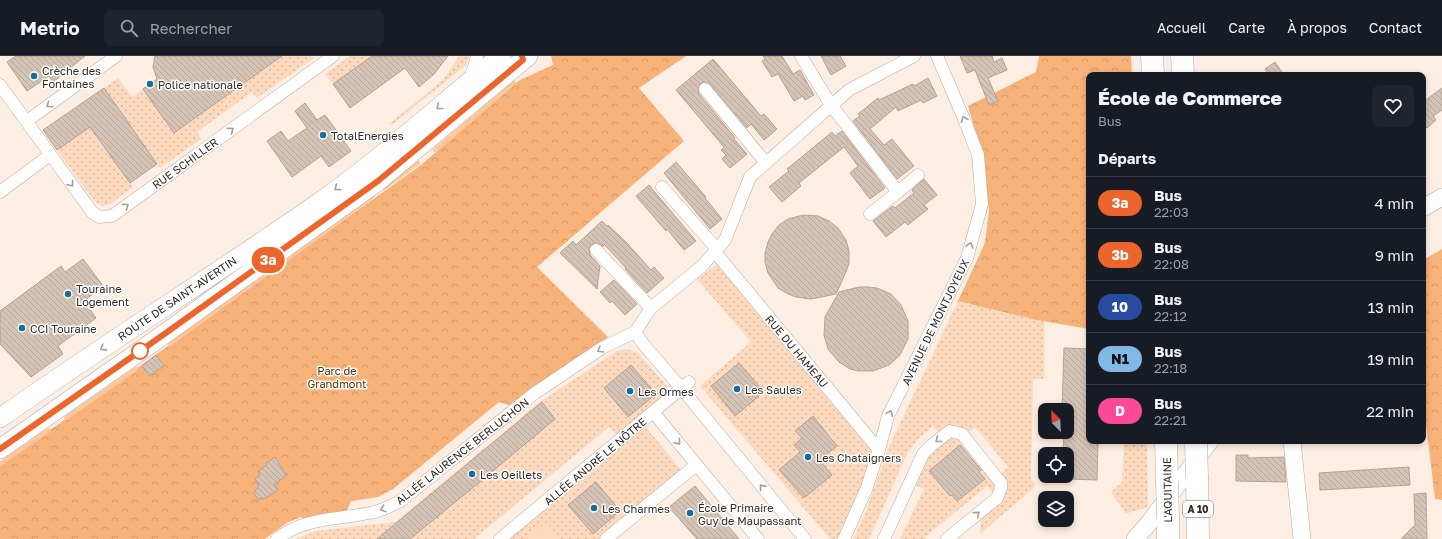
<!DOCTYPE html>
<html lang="fr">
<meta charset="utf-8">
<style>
body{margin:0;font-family:"Golos Text",sans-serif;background:#20242c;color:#f1f3f6;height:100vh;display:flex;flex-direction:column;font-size:15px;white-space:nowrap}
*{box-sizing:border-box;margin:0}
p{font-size:13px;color:#9ea1a6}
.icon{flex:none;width:22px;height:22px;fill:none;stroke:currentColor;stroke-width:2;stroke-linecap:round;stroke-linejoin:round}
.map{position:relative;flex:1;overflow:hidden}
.side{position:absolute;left:1086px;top:16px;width:340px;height:372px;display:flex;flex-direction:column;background:#171b24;border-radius:8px;box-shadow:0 2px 6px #0003}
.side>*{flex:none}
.badge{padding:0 8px;border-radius:13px;font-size:14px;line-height:26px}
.needle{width:26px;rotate:336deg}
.buttons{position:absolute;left:1038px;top:347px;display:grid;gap:8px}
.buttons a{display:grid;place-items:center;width:36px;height:36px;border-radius:8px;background:#171b24;box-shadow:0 2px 6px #0003;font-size:20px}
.map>.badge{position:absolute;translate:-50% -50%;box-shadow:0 0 0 2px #fff}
h2{padding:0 12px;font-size:15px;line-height:36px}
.round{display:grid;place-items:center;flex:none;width:42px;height:42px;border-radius:8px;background:#20242c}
.overview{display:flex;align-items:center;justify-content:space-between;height:68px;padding:0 12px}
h1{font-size:19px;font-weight:800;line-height:30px}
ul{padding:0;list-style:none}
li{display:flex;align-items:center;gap:12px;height:52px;padding:0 12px;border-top:1px solid #363941}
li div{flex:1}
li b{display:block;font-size:15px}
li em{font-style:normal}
li .badge{min-width:44px;font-weight:700;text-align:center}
header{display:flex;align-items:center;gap:24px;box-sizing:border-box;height:56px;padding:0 20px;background:#171b24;border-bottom:1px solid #363941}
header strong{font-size:19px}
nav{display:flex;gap:22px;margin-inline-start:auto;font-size:14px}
.search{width:280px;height:36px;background:#20242c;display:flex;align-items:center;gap:10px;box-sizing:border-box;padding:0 14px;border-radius:8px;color:#9ea1a6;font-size:15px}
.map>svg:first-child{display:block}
.grass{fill:url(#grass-dots)}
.forest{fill:url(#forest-crowns)}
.green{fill:#fdd9bd}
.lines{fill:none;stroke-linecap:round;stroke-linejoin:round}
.stream{stroke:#fec699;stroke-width:4}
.building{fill:url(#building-back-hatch);stroke:#b3a295}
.street-casing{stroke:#bdac9f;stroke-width:13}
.secondary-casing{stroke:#bdac9f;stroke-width:18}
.primary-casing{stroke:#bdac9f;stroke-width:20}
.highway-casing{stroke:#bdac9f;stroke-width:23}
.street{stroke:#fff;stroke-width:12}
.secondary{stroke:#fff;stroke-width:17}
.primary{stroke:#fff;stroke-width:19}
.highway{stroke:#fff;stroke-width:22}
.highway-bridge-casing{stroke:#bdac9f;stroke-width:23;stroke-linecap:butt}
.highway-bridge{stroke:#fff;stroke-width:22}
.oneway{stroke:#a29f9d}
.line-casing{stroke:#fff;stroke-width:9}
.line{stroke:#ec652c;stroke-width:6}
.poi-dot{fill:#186d9e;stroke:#fefefe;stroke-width:1.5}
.stop-dot{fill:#fff;stroke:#ec652c;stroke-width:2}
.labels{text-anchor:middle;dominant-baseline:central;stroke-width:3;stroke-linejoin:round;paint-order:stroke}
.shield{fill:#fefefe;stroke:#6e6a66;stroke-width:1}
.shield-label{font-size:10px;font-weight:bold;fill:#312a25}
.poi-label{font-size:11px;fill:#312a25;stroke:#fefefe;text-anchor:start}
.street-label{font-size:11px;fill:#312a25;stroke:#fefefe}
.park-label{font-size:11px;fill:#592e00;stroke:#fefefe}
</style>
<header>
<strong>Metrio</strong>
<div class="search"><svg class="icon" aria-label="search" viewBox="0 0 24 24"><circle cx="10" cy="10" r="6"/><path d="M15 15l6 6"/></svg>Rechercher</div>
<nav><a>Accueil</a><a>Carte</a><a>À propos</a><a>Contact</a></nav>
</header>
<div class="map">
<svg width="1442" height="483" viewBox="0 0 1442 483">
<defs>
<pattern id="grass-dots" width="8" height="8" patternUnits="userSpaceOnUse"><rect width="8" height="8" fill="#fdd9bd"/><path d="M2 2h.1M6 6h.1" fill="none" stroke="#d9baa2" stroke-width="1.8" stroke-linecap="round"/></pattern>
<pattern id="forest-crowns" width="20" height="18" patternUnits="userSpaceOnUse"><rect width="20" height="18" fill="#f7b27a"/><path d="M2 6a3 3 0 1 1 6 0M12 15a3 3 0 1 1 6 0" fill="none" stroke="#d49969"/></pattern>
<pattern id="building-back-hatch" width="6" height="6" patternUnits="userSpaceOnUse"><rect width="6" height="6" fill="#d5c3b6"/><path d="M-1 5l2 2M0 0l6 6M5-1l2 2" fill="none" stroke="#b7a89c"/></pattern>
</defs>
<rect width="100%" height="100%" fill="#fdeee3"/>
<path class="grass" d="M 271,0 L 312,0 L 314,2 L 257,42 L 252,36 L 197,76 L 201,83 L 160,112 L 104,32 L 118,22 L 132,41 L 143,33 L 174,77 L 274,6 Z
M 350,0 L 372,0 L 333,28 L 325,18 Z
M 459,0 L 469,0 L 466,9 L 393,68 L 389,68 L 443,24 Z
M 92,69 L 93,74 L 133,131 L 110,148 L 103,150 L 97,147 L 94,145 L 57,94 Z
M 717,209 L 876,401 L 838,483 L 830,483 L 700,330 L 751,286 L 697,223 Z
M 958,245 L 1044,265 L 1044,323 L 1033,323 L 1031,423 L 1036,430 L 980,478 L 982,459 L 1002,443 L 1000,419 L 1008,411 L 975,371 L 966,378 L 939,378 L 933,370 L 918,383 L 908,396 L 869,483 L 853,483 L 865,458 L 889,391 Z
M 627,293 L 638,297 L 666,329 L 667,332 L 667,338 L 616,379 L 609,371 L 474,483 L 295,483 L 316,475 L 395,466 L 541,345 L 617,295 Z
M 645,370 L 682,415 L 599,483 L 509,483 Z
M 952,379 L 958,381 L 997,428 L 994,438 L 987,430 L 925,481 L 926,483 L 900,483 L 924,433 L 913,428 L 927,401 Z
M 1124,385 L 1147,385 L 1148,451 L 1125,458 L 1125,456 L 1111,436 L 1122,426 Z"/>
<path class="forest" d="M 551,0 L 686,0 L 639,32 L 684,85 L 537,211 L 608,281 L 582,302 L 512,350 L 499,346 L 393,433 L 378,441 L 351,445 L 346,457 L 305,465 L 301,461 L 288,466 L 265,483 L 0,483 L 0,410 L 421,109 L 520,24 L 553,9 Z
M 1039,0 L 1131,0 L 1132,19 L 1089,19 L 1089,273 L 1037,264 L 958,245 L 985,187 L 989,154 L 983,101 L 968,50 L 1036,16 Z
M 1442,193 L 1442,444 L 1435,443 L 1423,344 L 1423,204 Z"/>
<path class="green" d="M 547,466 L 560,483 L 526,483 Z"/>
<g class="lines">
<path class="stream" d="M 435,94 L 514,27
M 384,132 L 418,107
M 170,288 L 372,141
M 66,362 L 136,313
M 0,408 L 49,374"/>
</g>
<path class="building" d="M 16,0 L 85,0 L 53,26 L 49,20 L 27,35 L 7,6 Z
M 155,0 L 282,0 L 174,77 L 143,33 L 157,23 L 153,11 Z
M 372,0 L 448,0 L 434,18 L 419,31 L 405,12 L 350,52 L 333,28 Z
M 763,0 L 782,0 L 793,18 L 800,14 L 814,39 L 805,44 L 803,40 L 794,45 L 778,18 L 772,21 L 762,5 L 765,3 Z
M 821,0 L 840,0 L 846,10 L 831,19 Z
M 960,0 L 992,0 L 994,6 L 1002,2 L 1007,14 L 988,22 L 998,45 L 989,49 L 975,14 L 967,17 Z
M 713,3 L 761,60 L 764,58 L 777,73 L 764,84 L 751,68 L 747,72 L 710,28 L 704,26 L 700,28 L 698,34 L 699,38 L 735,82 L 734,83 L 747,98 L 730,112 L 722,103 L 726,99 L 721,94 L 724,91 L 676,34 Z
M 1275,6 L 1284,19 L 1269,19 L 1265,13 Z
M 928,22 L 937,40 L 923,47 L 921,44 L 898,55 L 896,51 L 870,73 L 884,89 L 892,83 L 913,109 L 914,110 L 897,123 L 853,65 L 860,60 L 858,58 L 878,42 L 879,44 L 913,28 L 914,30 Z
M 104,32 L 157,108 L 130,127 L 90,71 L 57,94 L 43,74 Z
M 1442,32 L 1442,54 L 1433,60 L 1436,64 L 1427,72 L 1423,68 L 1423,46 Z
M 305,47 L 317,64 L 325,59 L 351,95 L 329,111 L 321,100 L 292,121 L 267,85 L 281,75 L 288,85 L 307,72 L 295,55 Z
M 842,75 L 885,132 L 870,143 L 850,117 L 858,110 L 844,91 L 799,127 L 801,130 L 782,146 L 769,131 L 789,115 L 787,113 L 832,76 L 835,80 Z
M 676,106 L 706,141 L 705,142 L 722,163 L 710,173 L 664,117 Z
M 924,123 L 937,139 L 924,149 L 928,153 L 914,164 L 908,169 L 905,166 L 886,181 L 873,165 L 893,150 L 895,152 L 914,137 L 912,134 Z
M 649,129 L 696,185 L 684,194 L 667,173 L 666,175 L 636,140 Z
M 803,159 L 818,160 L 829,165 L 838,172 L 846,184 L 849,195 L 849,207 L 846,216 L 836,238 L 811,243 L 796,241 L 788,238 L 778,232 L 768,217 L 765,206 L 765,197 L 768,186 L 772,178 L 779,169 L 788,163 Z
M 602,165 L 607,170 L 608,169 L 626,186 L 651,214 L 654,211 L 664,222 L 647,237 L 625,213 L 626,212 L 604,188 L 603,191 L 598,187 L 594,187 L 589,192 L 590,199 L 600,210 L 597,233 L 560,197 L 573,185 L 576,189 Z
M 83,203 L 103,230 L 84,245 L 96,262 L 58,290 L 63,298 L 31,321 L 0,288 L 0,255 L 61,210 L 65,216 Z
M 614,224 L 637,248 L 625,259 L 612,245 L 610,247 L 600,236 Z
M 859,231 L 868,231 L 877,232 L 891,238 L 901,249 L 908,265 L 908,283 L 900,299 L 889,309 L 873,315 L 858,315 L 850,313 L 839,306 L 828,293 L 824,279 L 825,261 L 839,236 Z
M 1064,292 L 1089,293 L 1089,385 L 1098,385 L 1097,424 L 1067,423 L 1067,398 L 1063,398 L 1064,376 L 1067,376 L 1067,354 L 1062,354 Z
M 156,299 L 164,310 L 149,320 L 142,310 Z
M 739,307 L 764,336 L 735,360 L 711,330 Z
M 631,309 L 656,338 L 628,361 L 604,332 Z
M 542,346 L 555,363 L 481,425 L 410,483 L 377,483 Z
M 813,360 L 837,390 L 819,404 L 832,419 L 804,442 L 779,414 L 800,396 L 794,389 L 802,382 L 795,375 Z
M 960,389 L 981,414 L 979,416 L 985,423 L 957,445 L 952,439 L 950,440 L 929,415 Z
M 1236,399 L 1248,399 L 1248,402 L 1284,401 L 1286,426 L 1236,425 Z
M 275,401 L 286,420 L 274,428 L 278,434 L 266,442 L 258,443 L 254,437 L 259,429 L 255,423 L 260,419 L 258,415 L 267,409 L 266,407 Z
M 1409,411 L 1410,429 L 1320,434 L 1319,417 Z
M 596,426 L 620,455 L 593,478 L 568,449 Z
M 695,430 L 739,483 L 697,483 L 669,451 Z
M 1426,437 L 1427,483 L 1401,483 L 1415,469 L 1414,438 Z"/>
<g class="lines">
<g class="street-casing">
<path id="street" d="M 801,0 L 831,49 L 898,136 L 918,119
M 470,24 L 477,0
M 0,29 L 92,156 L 99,161 L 112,160 L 333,0
M 705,33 L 766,107
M 27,65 L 116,0
M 662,131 L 717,193
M 0,136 L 50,99
M 870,158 L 898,136
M 596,194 L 651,252
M 715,196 L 879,394
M 635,276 L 644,289 L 682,333 L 805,483
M 653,356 L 758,483
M 277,483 C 305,460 341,464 374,456 C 384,454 393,449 402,444 L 535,337 L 602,292 L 635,276 L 651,252 L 701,211 L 725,184 L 750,121 L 849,34 L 914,0
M 500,483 L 689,326
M 606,483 L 696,409
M 844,483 L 866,434 L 879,394 L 888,360 L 967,202 L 982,148 L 978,99 L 964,63 L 937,0
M 884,483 L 923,398 L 932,389 L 950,375 L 962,378 L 1001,427 L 1001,432 L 997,442 L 947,483"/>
</g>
<g class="secondary-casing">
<path id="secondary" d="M 1423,152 L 1442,141
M 1292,385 L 1302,483
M 1135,483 L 1149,467 L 1210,385"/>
</g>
<g class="primary-casing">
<path id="primary" d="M 0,362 C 104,289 212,221 317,148 C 381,103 440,49 501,0
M 0,393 L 163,279 L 378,125 L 528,0"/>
</g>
<g class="highway-casing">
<path id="highway" d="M 1152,0 L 1153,19
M 1182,0 L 1183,19
M 1166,385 L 1167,425
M 1197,422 L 1198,483
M 1168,463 L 1168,483"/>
</g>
<use href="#street" class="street"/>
<use href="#secondary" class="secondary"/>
<use href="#primary" class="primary"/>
<use href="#highway" class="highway"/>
<g class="highway-bridge-casing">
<path id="highway-bridge" d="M 1196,385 L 1197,422
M 1167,425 L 1168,463"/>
</g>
<use href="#highway-bridge" class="highway-bridge"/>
</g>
<defs><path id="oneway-chevron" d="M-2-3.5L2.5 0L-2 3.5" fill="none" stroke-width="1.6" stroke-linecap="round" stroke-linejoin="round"/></defs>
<g class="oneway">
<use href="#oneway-chevron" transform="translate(49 49) rotate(144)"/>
<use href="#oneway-chevron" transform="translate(439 51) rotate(141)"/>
<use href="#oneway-chevron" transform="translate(964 63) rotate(-112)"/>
<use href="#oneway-chevron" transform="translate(231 74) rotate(-36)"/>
<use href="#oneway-chevron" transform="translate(71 128) rotate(53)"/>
<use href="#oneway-chevron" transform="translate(337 132) rotate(143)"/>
<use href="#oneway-chevron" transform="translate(126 150) rotate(-36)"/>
<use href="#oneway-chevron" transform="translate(970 189) rotate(-74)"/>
<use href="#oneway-chevron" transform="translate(103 292) rotate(147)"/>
<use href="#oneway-chevron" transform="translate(600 294) rotate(149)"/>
<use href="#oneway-chevron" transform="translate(890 357) rotate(-66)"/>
<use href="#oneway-chevron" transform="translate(938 384) rotate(142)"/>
<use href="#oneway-chevron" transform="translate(678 386) rotate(51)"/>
<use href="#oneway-chevron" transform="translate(762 431) rotate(-129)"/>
<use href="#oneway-chevron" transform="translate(383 453) rotate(162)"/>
<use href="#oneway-chevron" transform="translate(977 458) rotate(-40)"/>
</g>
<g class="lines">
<g class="line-casing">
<path id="line" d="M 0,393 L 163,279 L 378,125 L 523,4 L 522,0"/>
</g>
<use href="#line" class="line"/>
</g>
<g class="poi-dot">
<circle cx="34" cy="20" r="4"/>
<circle cx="150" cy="28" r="4"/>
<circle cx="323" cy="79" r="4"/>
<circle cx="68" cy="238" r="4"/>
<circle cx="22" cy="272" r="4"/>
<circle cx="737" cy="333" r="4"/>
<circle cx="630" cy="335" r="4"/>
<circle cx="808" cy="401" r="4"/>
<circle cx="472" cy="418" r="4"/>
<circle cx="594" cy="452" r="4"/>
<circle cx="690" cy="457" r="4"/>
</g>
<circle class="stop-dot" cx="140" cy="295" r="8"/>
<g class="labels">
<rect class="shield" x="1183" y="445" width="30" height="16" rx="3"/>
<g class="shield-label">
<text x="1198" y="453">A 10</text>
</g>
<g class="poi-label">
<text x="42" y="14">Crèche des<tspan x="42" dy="13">Fontaines</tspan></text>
<text x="158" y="28">Police nationale</text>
<text x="331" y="79">TotalEnergies</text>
<text x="76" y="232">Touraine<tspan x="76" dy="13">Logement</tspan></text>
<text x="30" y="272">CCI Touraine</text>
<text x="745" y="333">Les Saules</text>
<text x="638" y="335">Les Ormes</text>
<text x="816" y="401">Les Chataigners</text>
<text x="480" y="418">Les Oeillets</text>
<text x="698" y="451">École Primaire<tspan x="698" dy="13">Guy de Maupassant</tspan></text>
<text x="602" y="452">Les Charmes</text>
</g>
<g class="street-label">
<text transform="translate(185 107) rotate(-36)">RUE SCHILLER</text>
<text transform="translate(177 242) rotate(-34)">ROUTE DE SAINT-AVERTIN</text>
<text transform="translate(935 266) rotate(-64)">AVENUE DE MONTJOYEUX</text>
<text transform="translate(797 295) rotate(50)">RUE DU HAMEAU</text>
<text transform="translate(462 395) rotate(-38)">ALLÉE LAURENCE BERLUCHON</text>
<text transform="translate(595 405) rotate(-40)">ALLÉE ANDRÉ LE NÔTRE</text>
<text transform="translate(1167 434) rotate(-91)">L'AQUITAINE</text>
</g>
<g class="park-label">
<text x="337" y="314">Parc de<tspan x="337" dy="13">Grandmont</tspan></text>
</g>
</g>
</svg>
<div class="buttons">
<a><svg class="needle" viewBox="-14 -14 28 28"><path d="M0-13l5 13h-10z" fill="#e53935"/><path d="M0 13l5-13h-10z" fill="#9ea1a6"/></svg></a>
<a><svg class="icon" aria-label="locate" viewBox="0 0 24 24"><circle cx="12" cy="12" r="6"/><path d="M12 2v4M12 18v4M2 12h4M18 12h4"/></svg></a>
<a><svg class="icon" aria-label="layers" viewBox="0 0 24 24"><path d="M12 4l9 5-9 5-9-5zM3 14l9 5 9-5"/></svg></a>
</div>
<b class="badge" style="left:268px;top:204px;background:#ec652c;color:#fff">3a</b>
<section class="side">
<div class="overview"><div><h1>École de Commerce</h1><p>Bus</p></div><a class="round"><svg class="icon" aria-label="heart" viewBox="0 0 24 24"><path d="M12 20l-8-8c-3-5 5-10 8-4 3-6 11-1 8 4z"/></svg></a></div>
<h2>Départs</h2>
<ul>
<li><span class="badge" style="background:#ec652c;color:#fff">3a</span><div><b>Bus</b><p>22:03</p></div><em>4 min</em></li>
<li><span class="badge" style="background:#ec652c;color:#fff">3b</span><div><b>Bus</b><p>22:08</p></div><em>9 min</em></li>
<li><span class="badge" style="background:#284ba0;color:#fff">10</span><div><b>Bus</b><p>22:12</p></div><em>13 min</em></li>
<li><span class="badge" style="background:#81b8e4;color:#111">N1</span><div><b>Bus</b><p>22:18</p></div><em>19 min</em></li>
<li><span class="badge" style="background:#fd4a98;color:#fff">D</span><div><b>Bus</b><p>22:21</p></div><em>22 min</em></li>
</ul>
</section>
</div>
